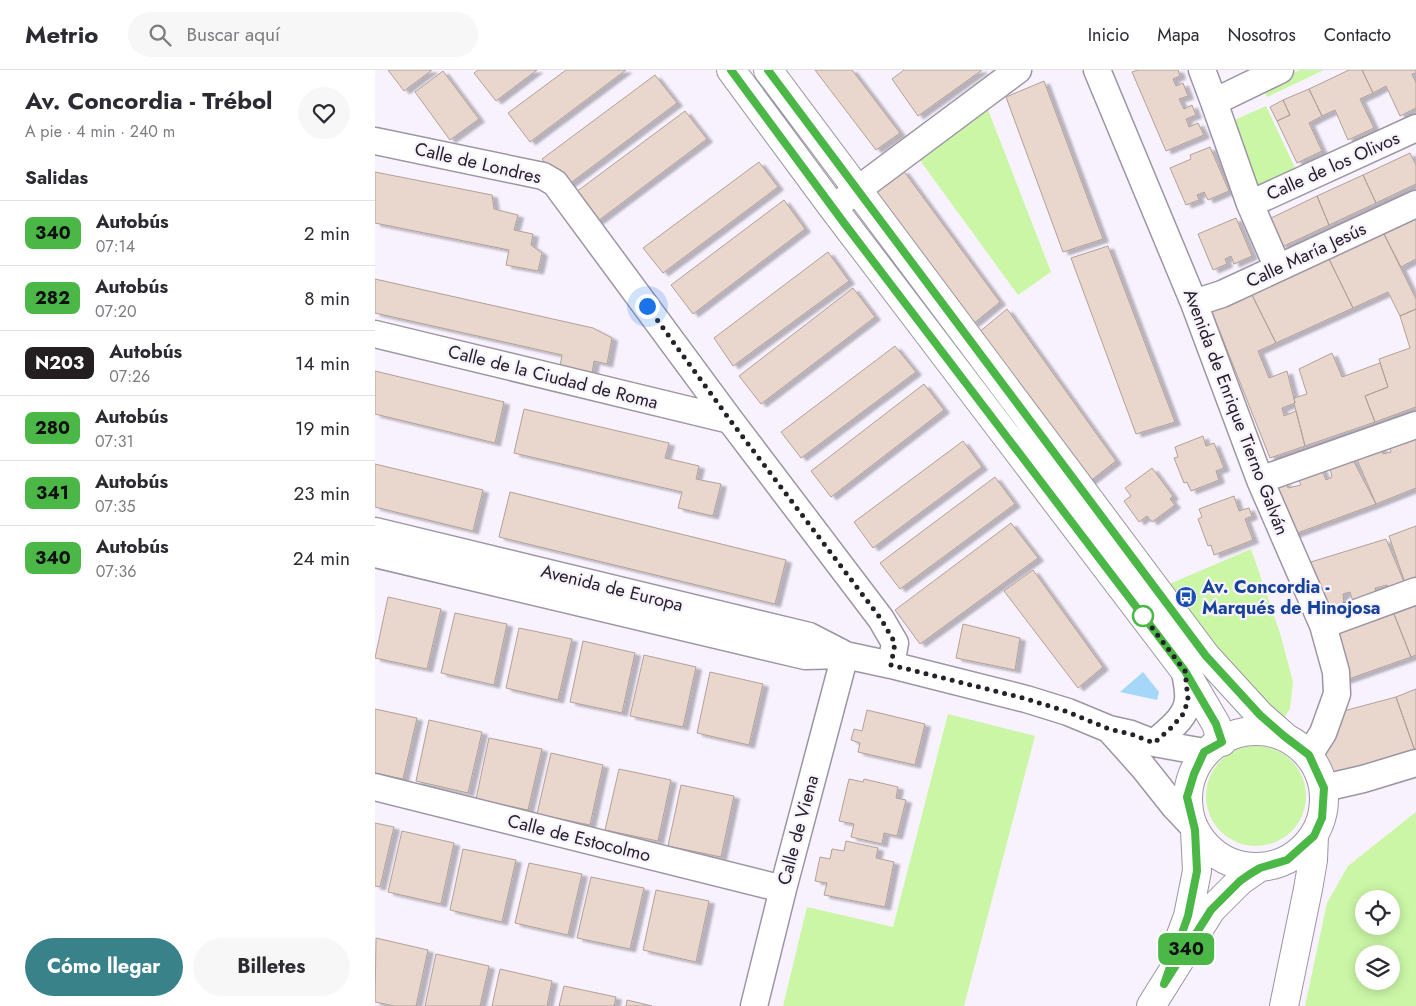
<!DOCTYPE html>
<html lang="es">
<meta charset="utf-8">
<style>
body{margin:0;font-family:Jost,sans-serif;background:#f7f7f7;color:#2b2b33;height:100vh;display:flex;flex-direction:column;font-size:19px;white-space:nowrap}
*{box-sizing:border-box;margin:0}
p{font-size:16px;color:#7c7c81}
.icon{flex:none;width:28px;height:28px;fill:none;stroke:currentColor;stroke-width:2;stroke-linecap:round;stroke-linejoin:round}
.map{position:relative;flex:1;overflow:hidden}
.panel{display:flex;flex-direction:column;background:#fff;width:375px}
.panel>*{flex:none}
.badge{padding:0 10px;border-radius:8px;font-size:18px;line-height:32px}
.tools{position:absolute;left:980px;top:820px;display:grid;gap:10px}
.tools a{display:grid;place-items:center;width:45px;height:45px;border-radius:50%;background:#fff;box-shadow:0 2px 12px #0003;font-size:25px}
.you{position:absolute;width:25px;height:25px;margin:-12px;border:4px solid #fff;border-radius:50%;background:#1a73e8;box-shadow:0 0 0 8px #1a73e833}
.map>.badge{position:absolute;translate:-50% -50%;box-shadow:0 0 0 2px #fff}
h2{padding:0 25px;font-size:19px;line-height:45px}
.round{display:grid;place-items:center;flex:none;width:52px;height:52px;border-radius:26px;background:#f7f7f7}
.overview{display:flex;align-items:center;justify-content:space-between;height:85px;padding:0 25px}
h1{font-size:24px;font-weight:700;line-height:38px}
.button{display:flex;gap:10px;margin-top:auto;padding:10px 25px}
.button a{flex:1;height:58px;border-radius:30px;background:#3a8289;color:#fff;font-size:20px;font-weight:700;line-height:58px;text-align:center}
.button a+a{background:#f7f7f7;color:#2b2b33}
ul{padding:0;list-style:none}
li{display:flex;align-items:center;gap:15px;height:65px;padding:0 25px;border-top:1px solid #e1e1e2}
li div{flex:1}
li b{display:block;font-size:19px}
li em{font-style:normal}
li .badge{min-width:55px;font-weight:700;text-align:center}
header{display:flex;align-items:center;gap:30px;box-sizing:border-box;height:70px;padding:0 25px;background:#fff;border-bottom:1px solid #e1e1e2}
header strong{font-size:24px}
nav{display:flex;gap:28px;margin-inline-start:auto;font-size:18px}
.search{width:350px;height:45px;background:#f7f7f7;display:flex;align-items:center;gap:12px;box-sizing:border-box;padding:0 18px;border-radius:28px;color:#7c7c81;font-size:19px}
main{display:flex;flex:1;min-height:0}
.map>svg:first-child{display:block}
.green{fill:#cbf6a6;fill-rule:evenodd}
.water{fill:#a5d8f8}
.building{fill:#e9d7ce;stroke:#b2a198;filter:url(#shadow)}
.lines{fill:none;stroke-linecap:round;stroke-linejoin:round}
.street-casing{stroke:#9d95a4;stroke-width:29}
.secondary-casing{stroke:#9d95a4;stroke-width:30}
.street{stroke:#fff;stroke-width:26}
.secondary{stroke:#fff;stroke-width:28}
.line-casing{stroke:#fff;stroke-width:11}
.line{stroke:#4ab747;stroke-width:8}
.walk{stroke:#242127;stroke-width:5;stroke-dasharray:0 9}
.stop-dot{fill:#fff;stroke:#4ab747;stroke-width:2.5}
.labels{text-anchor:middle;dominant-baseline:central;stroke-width:4.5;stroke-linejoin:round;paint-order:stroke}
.street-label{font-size:18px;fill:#242127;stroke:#f8f1fe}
.transit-label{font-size:18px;font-weight:bold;fill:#164399;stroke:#f8f1fe;text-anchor:start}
</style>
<header>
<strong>Metrio</strong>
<div class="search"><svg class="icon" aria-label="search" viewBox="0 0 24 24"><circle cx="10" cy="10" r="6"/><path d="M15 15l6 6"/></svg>Buscar aquí</div>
<nav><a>Inicio</a><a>Mapa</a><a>Nosotros</a><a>Contacto</a></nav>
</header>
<main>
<section class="panel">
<div class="overview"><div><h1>Av. Concordia - Trébol</h1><p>A pie · 4 min · 240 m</p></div><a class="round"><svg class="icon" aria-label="heart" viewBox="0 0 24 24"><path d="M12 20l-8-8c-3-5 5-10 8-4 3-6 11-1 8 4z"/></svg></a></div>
<h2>Salidas</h2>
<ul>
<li><span class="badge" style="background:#4ab747;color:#111">340</span><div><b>Autobús</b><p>07:14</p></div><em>2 min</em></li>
<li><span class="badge" style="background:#4ab747;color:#111">282</span><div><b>Autobús</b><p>07:20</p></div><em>8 min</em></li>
<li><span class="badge" style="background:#231f20;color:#fff">N203</span><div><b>Autobús</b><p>07:26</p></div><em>14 min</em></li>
<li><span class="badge" style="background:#4ab747;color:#111">280</span><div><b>Autobús</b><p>07:31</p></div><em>19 min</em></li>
<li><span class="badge" style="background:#4ab747;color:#111">341</span><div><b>Autobús</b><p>07:35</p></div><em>23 min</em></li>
<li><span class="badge" style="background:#4ab747;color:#111">340</span><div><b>Autobús</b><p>07:36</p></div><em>24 min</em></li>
</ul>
<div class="button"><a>Cómo llegar</a><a>Billetes</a></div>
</section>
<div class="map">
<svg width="1041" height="936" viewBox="0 0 1041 936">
<defs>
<filter id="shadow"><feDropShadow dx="5.5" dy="3" stdDeviation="1" flood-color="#0004"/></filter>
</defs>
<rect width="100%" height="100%" fill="#f8f1fe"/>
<path class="green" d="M 925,0 L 949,0 L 892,27 L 887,17 Z
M 891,36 L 922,102 L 880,120 L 857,51 Z
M 612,37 L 676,202 L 643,225 L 544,89 Z
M 876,479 L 905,563 L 918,612 L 915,639 L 906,652 L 867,614 L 792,515 Z
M 573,644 L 660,666 L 589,936 L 408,936 L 432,837 L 518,857 Z
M831 726a50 50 0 1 1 100 0a50 50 0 1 1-100 0Z
M 1041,742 L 1041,936 L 930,936 L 952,833 L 973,796 ZM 989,829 L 1016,829 L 1016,856 L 989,856 ZM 989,884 L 1016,884 L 1016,911 L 989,911 Z"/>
<path class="water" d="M 768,602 L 784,622 L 782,630 L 745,622 Z"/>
<path class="building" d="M 13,0 L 57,0 L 29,21 Z
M 103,0 L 162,0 L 121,31 L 99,3 Z
M 191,0 L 251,0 L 155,72 L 133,43 Z
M 440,0 L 477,0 L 525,63 L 501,80 Z
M 529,0 L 607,0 L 543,46 L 517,9 Z
M 763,0 L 803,0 L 805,6 L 798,9 L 801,16 L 808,13 L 813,26 L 804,29 L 809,39 L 817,35 L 821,45 L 811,49 L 814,57 L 823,53 L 829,65 L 791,81 L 757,2 Z
M 974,0 L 987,0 L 998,23 L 985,29 L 999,58 L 973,70 L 960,40 L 947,46 L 934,19 Z
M 987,0 L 1041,0 L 1041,3 L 1037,4 L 1041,13 L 1041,38 L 1025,46 L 1011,16 L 998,23 Z
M 68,1 L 104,49 L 75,70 L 40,22 Z
M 280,5 L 302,33 L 189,118 L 167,89 Z
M 669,11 L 728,169 L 688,182 L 631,27 Z
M 934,19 L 947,46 L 934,53 L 947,81 L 922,93 L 902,51 L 915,45 L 908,30 Z
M 908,30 L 915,45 L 902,51 L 895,37 Z
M 310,41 L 332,69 L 219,154 L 197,125 Z
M 835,77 L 854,121 L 833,130 L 829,122 L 822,125 L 824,130 L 811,135 L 795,98 L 816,89 L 815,85 Z
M 1035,83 L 1041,95 L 1041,114 L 1001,133 L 988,105 Z
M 384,92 L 403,117 L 288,203 L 268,178 Z
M 528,100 L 625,232 L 598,254 L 498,123 Z
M 0,102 L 117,125 L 119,139 L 143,145 L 139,160 L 158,164 L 156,175 L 167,183 L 163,201 L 131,195 L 134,180 L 0,153 Z
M 988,105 L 1001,133 L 954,155 L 942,126 Z
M 942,126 L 954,155 L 907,177 L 894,149 Z
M 409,130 L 430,159 L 318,244 L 296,215 Z
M 1041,141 L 1041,189 L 1026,197 L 1006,158 Z
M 861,148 L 877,186 L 859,194 L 856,186 L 850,189 L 852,194 L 838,200 L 823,164 Z
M 1006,158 L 1041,229 L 1041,239 L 1025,246 L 1013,222 L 978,238 L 951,183 Z
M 733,176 L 800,352 L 761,364 L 696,188 Z
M 453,182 L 474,211 L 358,296 L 339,268 Z
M 951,183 L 978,238 L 901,273 L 874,219 Z
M 0,209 L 218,258 L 237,268 L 232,294 L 219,291 L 217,303 L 185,296 L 187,285 L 0,243 Z
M 478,218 L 500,247 L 386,334 L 364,306 Z
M 874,219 L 901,273 L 883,281 L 894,308 L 912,301 L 920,333 L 907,338 L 909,346 L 921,341 L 930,376 L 895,388 L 835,237 Z
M 632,239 L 741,391 L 714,412 L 603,263 Z
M 1041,239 L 1041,337 L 1000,352 L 990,326 L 1013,317 L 1004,289 L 1035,278 L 1025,246 Z
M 520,276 L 541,302 L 426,388 L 406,362 Z
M 957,283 L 967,307 L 1005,293 L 1013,317 L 990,326 L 1000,352 L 930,376 L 919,333 L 920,333 L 919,328 L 932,324 L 924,299 Z
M 0,301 L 129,332 L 120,373 L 0,344 Z
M 549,314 L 569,340 L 456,427 L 436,401 Z
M 149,339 L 294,373 L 290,388 L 324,396 L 321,409 L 346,414 L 338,446 L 303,438 L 307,422 L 139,383 Z
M 1041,364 L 1041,418 L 1001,434 L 981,387 L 1006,377 L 1008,384 L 1016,382 L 1014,375 Z
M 828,366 L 831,376 L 839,373 L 849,398 L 841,401 L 844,410 L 816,421 L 812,412 L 809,413 L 799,388 L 803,387 L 800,377 Z
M 588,371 L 607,397 L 498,478 L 479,452 Z
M 977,388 L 1001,434 L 917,465 L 894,416 L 910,412 L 913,418 L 926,415 L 923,408 L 946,398 L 951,410 L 957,407 L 955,398 Z
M 0,394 L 108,420 L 98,461 L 0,437 Z
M 777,398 L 798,426 L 795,429 L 800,435 L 777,452 L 772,446 L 764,452 L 749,431 L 756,426 L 750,418 Z
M 620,407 L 640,434 L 525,519 L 505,493 Z
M 135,422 L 411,490 L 400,534 L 124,467 Z
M 859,426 L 864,441 L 874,438 L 877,446 L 870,449 L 878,470 L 839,485 L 836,475 L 833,476 L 823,449 L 827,447 L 824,439 Z
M 636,453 L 663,488 L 545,574 L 520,540 Z
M 1041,456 L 1041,509 L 1030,513 L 1014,466 Z
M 1011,469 L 1032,519 L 1015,522 L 1012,515 L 1000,518 L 1002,525 L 979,535 L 975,522 L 968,524 L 969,534 L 947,543 L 926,495 Z
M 658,500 L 728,597 L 703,618 L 629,521 Z
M 13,527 L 66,539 L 52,599 L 0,588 Z
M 1041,531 L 1041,585 L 1036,587 L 1017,539 Z
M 1017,539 L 1036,587 L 968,611 L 955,559 Z
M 80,543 L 132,554 L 119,615 L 66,603 Z
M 588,554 L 645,568 L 640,600 L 581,588 Z
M 144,558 L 197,569 L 183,630 L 131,618 Z
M 208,571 L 260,583 L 247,643 L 195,632 Z
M 269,585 L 321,597 L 308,657 L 255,646 Z
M 335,602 L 388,614 L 374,675 L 322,663 Z
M 1041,619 L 1041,684 L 1021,627 Z
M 1021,627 L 1041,684 L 956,706 L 944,681 L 961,643 Z
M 0,639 L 42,648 L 28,709 L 0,703 Z
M 492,640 L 550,654 L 540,695 L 483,682 L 485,673 L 476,670 L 479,659 L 487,661 Z
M 54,650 L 107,662 L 93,723 L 41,711 Z
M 114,668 L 167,679 L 153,740 L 101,729 Z
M 176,683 L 228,695 L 215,755 L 162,744 Z
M 244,699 L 296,710 L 283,771 L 230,760 Z
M 474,709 L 488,712 L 489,709 L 523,717 L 521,728 L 531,730 L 522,766 L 509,763 L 507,774 L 476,767 L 479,754 L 464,751 Z
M 306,715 L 359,726 L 346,787 L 293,776 Z
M 0,753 L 19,757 L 5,817 L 0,816 Z
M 27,761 L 79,773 L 66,834 L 13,822 Z
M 471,771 L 503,778 L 501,788 L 519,792 L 510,837 L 449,825 L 452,813 L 440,811 L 445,787 L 455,789 L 457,779 L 469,781 Z
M 88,779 L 141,790 L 127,852 L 75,840 Z
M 154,793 L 207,804 L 193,865 L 140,853 Z
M 216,807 L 269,818 L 255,879 L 202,868 Z
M 281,820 L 334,831 L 321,892 L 268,880 Z
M 1,868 L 53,880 L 41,936 L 20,936 L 0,932 Z
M 61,884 L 114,896 L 105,936 L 50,936 Z
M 125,899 L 177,911 L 172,936 L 117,936 Z
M 189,916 L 241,927 L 239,936 L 184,936 Z
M 252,930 L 277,936 L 251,936 Z"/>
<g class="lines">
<g class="street-casing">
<path id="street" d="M 722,0 L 819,233 L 885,410 L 948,555 L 961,602 L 962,624 L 948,663 L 934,685
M 827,0 L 839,32 L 875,134 L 903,198
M 839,32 L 905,0
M 0,71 L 168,106 L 180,113 L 355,350 L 506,549 L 520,573 L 516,595
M 875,134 L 1041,58
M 458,138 L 643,0
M 819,233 L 847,224 L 1041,134
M 0,264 L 355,350
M 885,410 L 1041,355
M 0,461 L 434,566 L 467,583
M 0,484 L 430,586 L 470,585 L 516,595 L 651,629 L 693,642 L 734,659 L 756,664 L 779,673 L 829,682
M 948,555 L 1041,521
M 734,659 L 768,697 L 799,736 L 818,756
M 779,673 C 792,661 812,648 813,629 C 814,620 811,610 810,601
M 0,717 L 408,819
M 949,718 L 988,709 L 1041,693
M 379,936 L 408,819 L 470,585"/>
</g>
<g class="secondary-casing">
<path id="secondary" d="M 356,0 L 458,138 L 810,601 L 841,654 L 847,672
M 393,0 L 831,586 L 885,645 L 909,666
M813 729a68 68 0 1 1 136 0a68 68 0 1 1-136 0Z
M 803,873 L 813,846 L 822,801 L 820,760
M 776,936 L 836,840 L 865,811 L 885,797
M 909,936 L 933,819 L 938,790 L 939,766"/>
</g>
<use href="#street" class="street"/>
<use href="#secondary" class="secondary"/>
</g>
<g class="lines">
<g class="line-casing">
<path id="line" d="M 356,0 L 469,153 L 810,601 L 841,654 L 847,672 L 829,682 L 819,704 L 812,727 L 820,760 L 822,801 L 813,846 L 789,914 L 836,840 L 865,811 L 875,804 L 885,798 L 912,790 L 939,766 L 947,748 L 949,718 L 934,685 L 909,666 L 885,645 L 831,586 L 393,0"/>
</g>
<use href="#line" class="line"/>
<path class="walk" d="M 272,236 L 355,350 L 506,549 L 520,573 L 516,595 L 652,629 L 693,642 L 734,659 L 756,664 L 779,673 L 797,657 L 809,643 L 813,629 L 810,601 L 768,546"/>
</g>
<defs>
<g id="bus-disc" transform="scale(1.125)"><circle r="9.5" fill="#1a4fb4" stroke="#f8f1fe"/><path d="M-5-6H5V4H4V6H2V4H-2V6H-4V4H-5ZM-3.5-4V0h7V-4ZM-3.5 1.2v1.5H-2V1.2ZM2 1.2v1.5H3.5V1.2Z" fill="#fff"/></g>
</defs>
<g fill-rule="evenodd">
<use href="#bus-disc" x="811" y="527"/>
</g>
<circle class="stop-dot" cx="768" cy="546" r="10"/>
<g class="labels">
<g class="street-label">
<text transform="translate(103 93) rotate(13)">Calle de Londres</text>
<text transform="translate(958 96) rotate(-24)">Calle de los Olivos</text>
<text transform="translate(931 185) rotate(-25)">Calle María Jesús</text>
<text transform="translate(178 307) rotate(14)">Calle de la Ciudad de Roma</text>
<text transform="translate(861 342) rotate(69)">Avenida de Enrique Tierno Galván</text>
<text transform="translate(237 518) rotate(14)">Avenida de Europa</text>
<text transform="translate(423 760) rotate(-75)">Calle de Viena</text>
<text transform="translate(204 768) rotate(14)">Calle de Estocolmo</text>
</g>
<g class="transit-label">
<text x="827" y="517">Av. Concordia -<tspan x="827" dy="21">Marqués de Hinojosa</tspan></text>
</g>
</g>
</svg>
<div class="tools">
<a><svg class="icon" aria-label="locate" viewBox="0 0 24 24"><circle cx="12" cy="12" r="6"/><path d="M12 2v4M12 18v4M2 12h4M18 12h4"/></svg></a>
<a><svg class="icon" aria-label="layers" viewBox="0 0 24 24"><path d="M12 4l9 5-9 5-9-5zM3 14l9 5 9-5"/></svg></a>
</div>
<div class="you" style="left:272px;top:236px"></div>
<b class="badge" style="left:811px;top:879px;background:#4ab747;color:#111">340</b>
</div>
</main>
